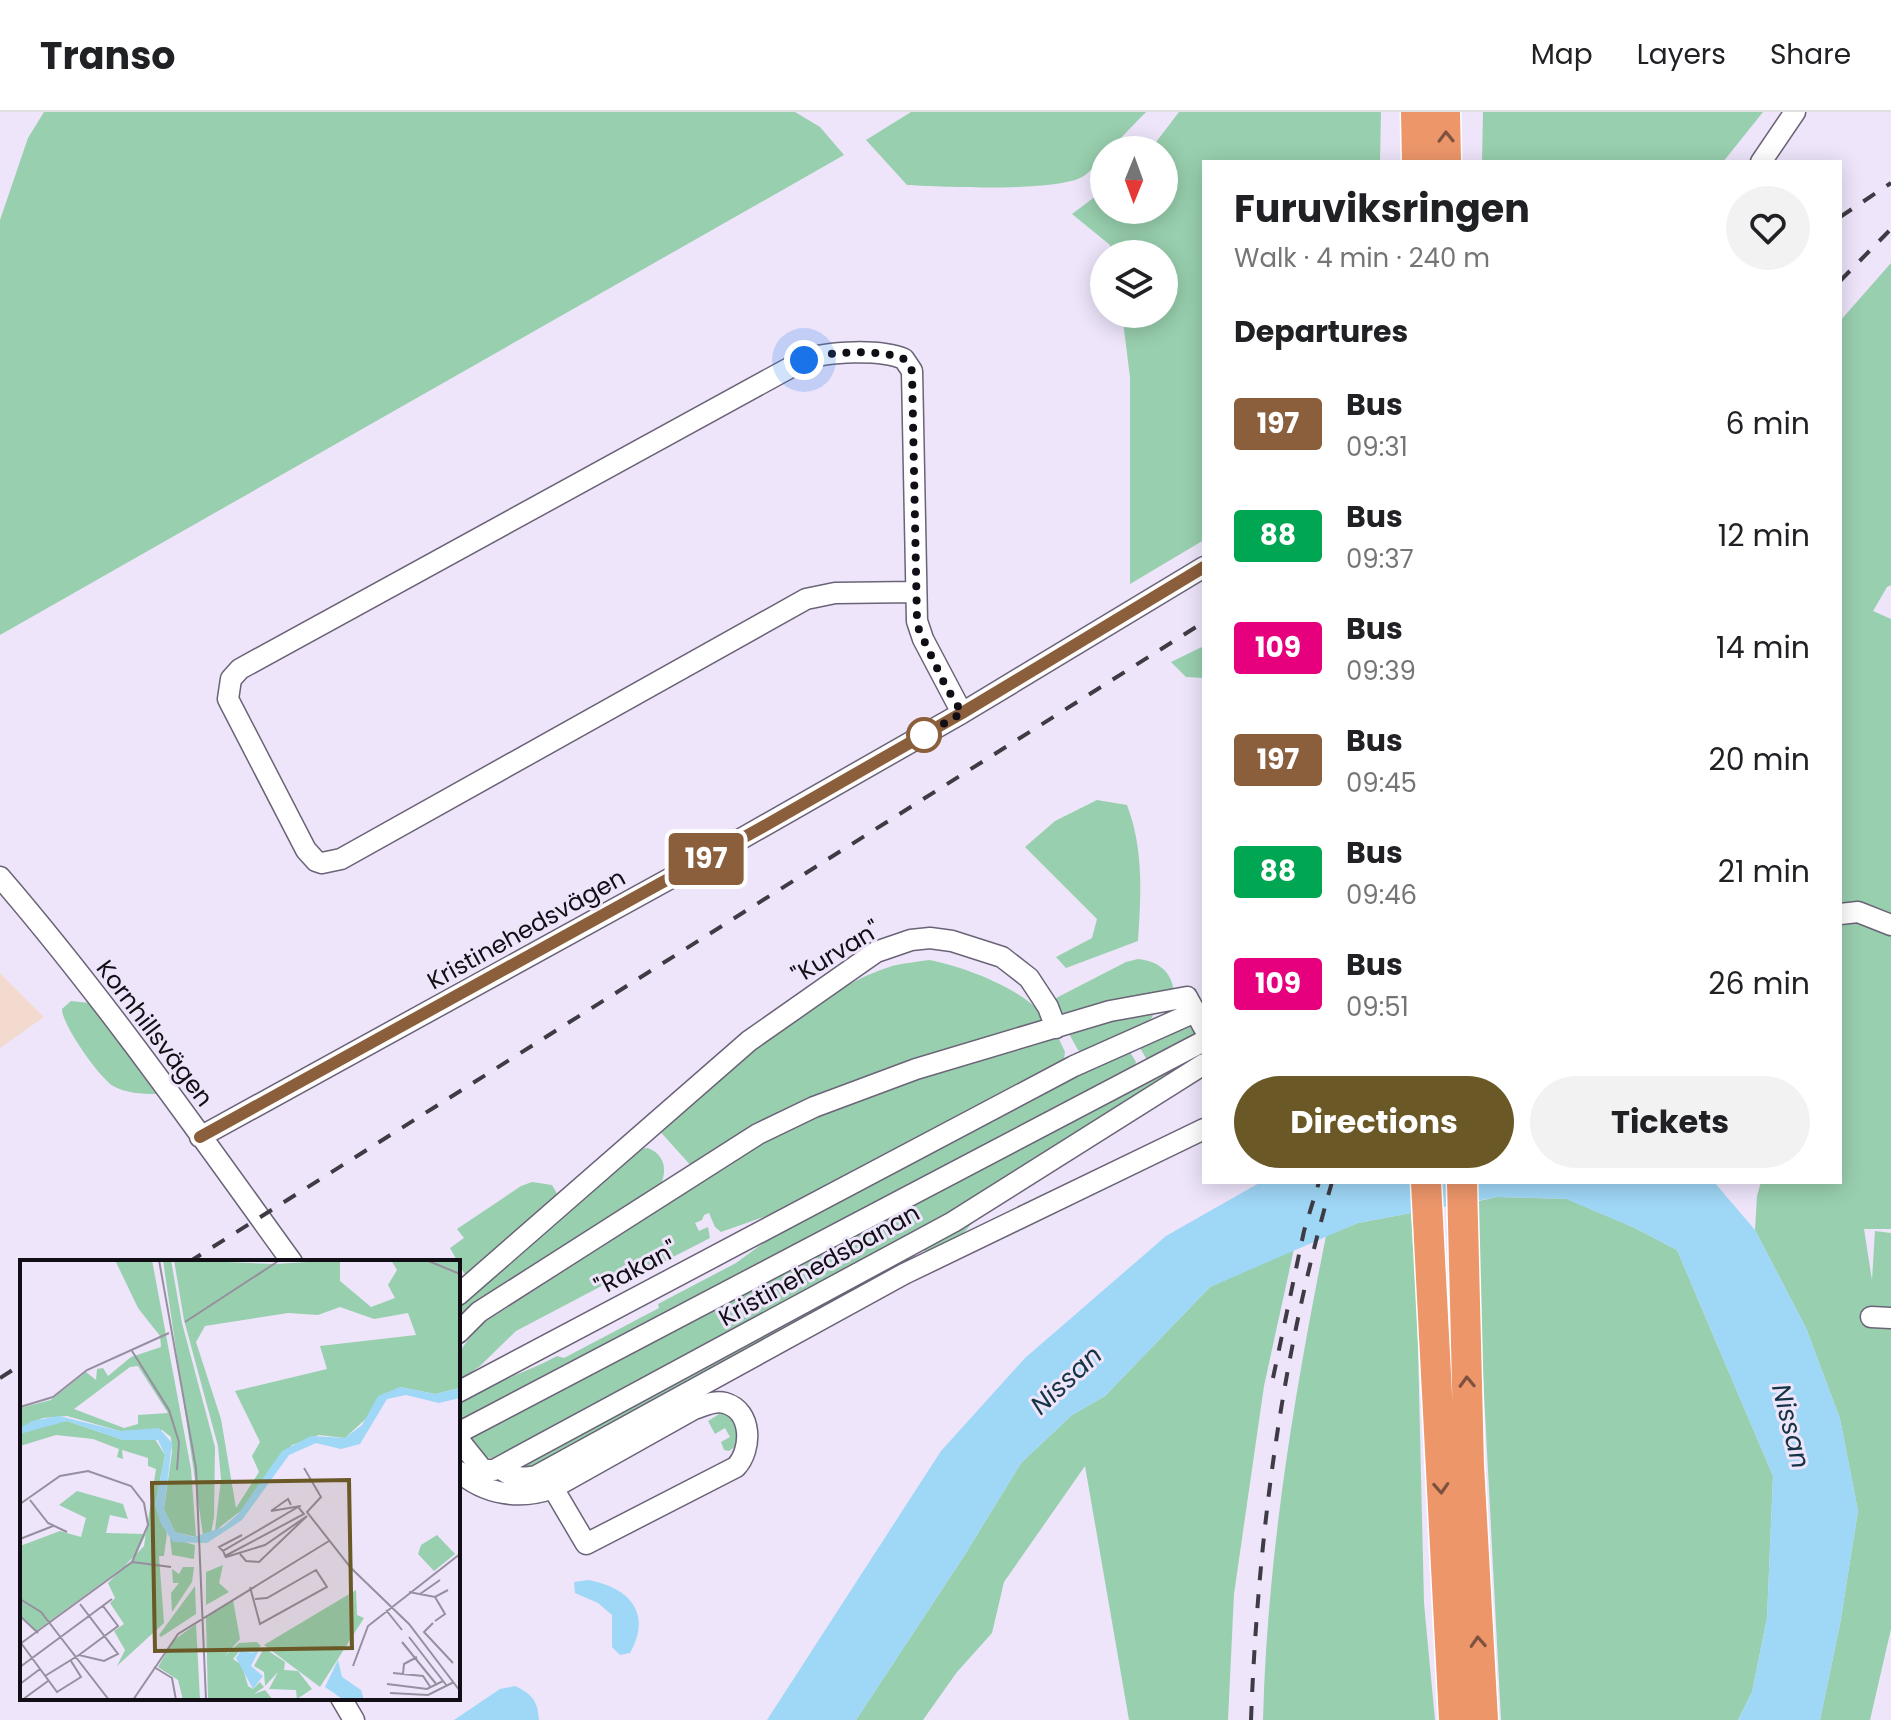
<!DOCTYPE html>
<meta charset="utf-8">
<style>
body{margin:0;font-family:Poppins,sans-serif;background:#f2f2f2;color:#202124;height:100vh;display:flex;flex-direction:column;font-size:30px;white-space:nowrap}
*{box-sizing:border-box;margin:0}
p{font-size:26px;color:#757577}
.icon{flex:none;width:44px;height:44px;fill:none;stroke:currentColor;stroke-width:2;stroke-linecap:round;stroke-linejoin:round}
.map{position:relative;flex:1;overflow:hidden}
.details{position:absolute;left:1202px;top:48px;width:640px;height:1024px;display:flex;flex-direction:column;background:#fff;border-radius:0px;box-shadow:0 4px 20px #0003}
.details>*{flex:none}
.badge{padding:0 16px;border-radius:6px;font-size:28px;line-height:52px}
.needle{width:52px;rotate:181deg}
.buttons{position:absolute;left:1090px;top:24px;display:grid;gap:16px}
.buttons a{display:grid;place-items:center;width:88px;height:88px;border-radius:50%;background:#fff;box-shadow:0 4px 20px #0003;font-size:40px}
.you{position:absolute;width:40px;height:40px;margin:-20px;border:6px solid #fff;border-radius:50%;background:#1a73e8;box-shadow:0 0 0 12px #1a73e833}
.map>.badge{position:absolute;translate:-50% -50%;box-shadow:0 0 0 4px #fff}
h2{padding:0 32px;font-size:30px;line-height:72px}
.round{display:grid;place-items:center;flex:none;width:84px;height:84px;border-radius:42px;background:#f2f2f2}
.headline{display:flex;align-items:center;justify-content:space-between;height:136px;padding:0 32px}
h1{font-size:38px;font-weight:700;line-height:60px}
.action{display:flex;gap:16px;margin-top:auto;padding:16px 32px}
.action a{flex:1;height:92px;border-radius:48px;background:#6a5826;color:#fff;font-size:32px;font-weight:700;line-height:92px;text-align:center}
.action a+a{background:#f2f2f2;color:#202124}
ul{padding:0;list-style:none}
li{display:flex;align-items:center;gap:24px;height:112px;padding:0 32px}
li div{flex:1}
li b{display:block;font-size:30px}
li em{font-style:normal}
li .badge{min-width:88px;font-weight:700;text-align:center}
header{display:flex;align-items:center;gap:48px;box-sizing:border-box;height:112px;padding:0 40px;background:#fff;border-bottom:2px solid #e0e0e0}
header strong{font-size:38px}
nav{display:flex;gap:44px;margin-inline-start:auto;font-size:28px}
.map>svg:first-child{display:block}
.education{fill:#f2dacf}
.green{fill:#98cfae}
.water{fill:#9fd7f6}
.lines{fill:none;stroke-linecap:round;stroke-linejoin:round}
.minor-casing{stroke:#6b6377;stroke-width:23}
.highway-casing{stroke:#fff;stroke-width:33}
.minor{stroke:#fff;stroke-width:20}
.highway{stroke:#ed966a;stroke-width:30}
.rail{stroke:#3f3b45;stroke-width:4;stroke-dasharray:14 14;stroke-linecap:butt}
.oneway{stroke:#7f5240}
.line-casing{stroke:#fff;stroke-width:18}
.line{stroke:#8b5e3c;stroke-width:12}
.walk{stroke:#110e15;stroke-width:8;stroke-dasharray:0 14.4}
.stop-dot{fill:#fff;stroke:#8b5e3c;stroke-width:4}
.labels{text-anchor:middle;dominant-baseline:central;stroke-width:6;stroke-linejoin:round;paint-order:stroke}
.street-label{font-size:24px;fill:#110e15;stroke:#eee5fb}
.water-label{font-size:26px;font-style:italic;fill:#143445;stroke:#eee5fb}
.inset-road{fill:none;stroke:#968f9f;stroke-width:2}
.view{fill:#6a5826;fill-opacity:0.15;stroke:#6a5826;stroke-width:4}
.inset-edge{fill:none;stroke:#110e15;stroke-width:4}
</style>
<header>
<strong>Transo</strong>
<nav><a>Map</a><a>Layers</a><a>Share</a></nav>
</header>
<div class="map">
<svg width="1891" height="1608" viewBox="0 0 1891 1608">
<rect width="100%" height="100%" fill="#eee5fb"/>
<path class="education" d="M 0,861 L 44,905 L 0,936 Z"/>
<path class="green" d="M 44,0 L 795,0 L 820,15 L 844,43 L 0,523 L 0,108 L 28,26 Z
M 911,0 L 1146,0 L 1109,38 L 1104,38 L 1104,43 C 1098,50 1090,61 1082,65 C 1056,80 941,75 907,73 L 866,28 Z
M 1179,0 L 1381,0 L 1380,50 L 1204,50 L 1204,428 L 1130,472 L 1130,265 L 1122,202 L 1164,202 L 1164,142 L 1112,142 L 1110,133 L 1072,102 L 1104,78 L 1104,98 L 1164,98 L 1164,38 L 1150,38 Z
M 1483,0 L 1763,0 L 1723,50 L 1482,50 Z
M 1891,151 L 1891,473 L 1887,475 L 1873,499 L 1891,507 L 1891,1117 L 1864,1117 L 1872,1168 L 1875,1119 L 1891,1121 L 1891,1517 L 1870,1608 L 1820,1608 L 1840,1512 L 1858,1399 L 1840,1307 L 1806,1216 L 1755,1118 L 1757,1084 L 1761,1070 L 1840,1070 L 1840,209 Z
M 1204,534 L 1204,566 L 1186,565 L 1171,550 Z
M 1097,688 L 1127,693 C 1144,738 1141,782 1138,829 L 1066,856 L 1056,845 L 1092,826 L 1097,807 L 1025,735 L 1055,709 Z
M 1138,847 C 1158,849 1171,859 1174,879 L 1063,909 L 1054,888 L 1058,885 L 1126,850 Z
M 929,848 C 963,854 1030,879 1047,909 L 910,952 L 693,1056 L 657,1016 L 737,952 L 740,951 L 744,948 L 742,946 C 788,912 837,871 892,854 C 904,851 917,850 929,848 Z
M 71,889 L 90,891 L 156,982 C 142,982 125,981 113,974 C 99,965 62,913 62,897 Z
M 1155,900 L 1151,907 L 1087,942 L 1078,938 L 1068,920 L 1070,918 Z
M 1188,913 L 1196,920 L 1190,928 L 1147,948 L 1136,929 Z
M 1049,924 L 1058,925 L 1065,940 L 1063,954 L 792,1095 L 721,1120 L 715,1115 L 709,1101 L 704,1103 L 702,1108 L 695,1111 L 699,1119 L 708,1115 L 710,1126 L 642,1161 L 640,1158 L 634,1161 L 632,1158 L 516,1219 L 480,1254 L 458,1270 L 458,1242 L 477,1215 L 644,1108 L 733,1043 L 806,1003 Z
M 1120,938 L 1130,940 L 1136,950 L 1134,956 L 1097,973 L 999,1024 L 899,1081 L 458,1310 L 458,1287 C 490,1270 525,1262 557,1244 L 564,1246 L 659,1196 L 658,1192 L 736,1151 L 799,1105 Z
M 1201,941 L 892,1137 L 498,1348 L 483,1344 L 466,1327 Z
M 648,1036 C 665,1043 667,1057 661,1073 L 458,1214 L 458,1189 L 635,1037 Z
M 532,1070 L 552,1073 L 559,1085 L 467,1163 L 464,1161 L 450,1136 L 464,1126 L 457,1117 L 521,1074 Z
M 1497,1085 L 1567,1087 L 1635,1116 L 1677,1138 L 1773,1364 L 1767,1506 L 1752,1580 L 1738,1608 L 1501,1608 L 1474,1090 Z
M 1411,1101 L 1417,1192 L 1424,1491 L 1435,1608 L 1263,1608 C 1267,1445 1294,1283 1326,1124 L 1358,1111 Z
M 974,1109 L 961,1124 L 928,1140 L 923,1138 L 923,1135 L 949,1120 Z
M 1294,1137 L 1264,1274 L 1234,1482 L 1228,1608 L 1129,1608 L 1085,1354 L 1004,1470 L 992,1521 L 957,1560 L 923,1608 L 856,1608 L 964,1444 L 1021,1351 L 1072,1303 L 1105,1284 L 1210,1175 Z
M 913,1139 L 917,1146 L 533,1358 L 516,1356 Z
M 724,1299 L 739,1312 L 739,1332 L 729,1339 L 724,1338 L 721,1330 L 730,1325 L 725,1316 L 715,1322 L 708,1309 Z"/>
<path class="water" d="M 1261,1070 L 1714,1070 L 1755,1118 L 1806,1216 L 1840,1307 L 1858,1399 L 1840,1512 L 1820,1608 L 1738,1608 L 1752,1580 L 1767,1506 L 1773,1364 L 1677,1138 L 1635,1116 L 1566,1087 L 1497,1085 L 1358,1111 L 1210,1175 L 1105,1284 L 1072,1303 L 1021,1351 L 964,1444 L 856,1608 L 767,1608 L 941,1339 L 1025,1246 L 1166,1124 Z
M 588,1468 C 628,1475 653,1500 630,1541 L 620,1543 L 612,1535 L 612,1503 L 598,1491 L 575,1481 L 574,1470 Z
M 515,1574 C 532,1582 538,1589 539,1608 L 454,1608 L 500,1577 Z"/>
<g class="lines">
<g class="minor-casing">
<path id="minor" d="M 1761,50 L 1795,0
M 916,480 L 835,481 L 806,487 L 341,747 L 322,751 L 316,749 L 306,738 L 228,587 L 231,567 L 240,557 L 804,248 C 827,239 881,237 904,247 L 912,259 L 917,509 L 923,527 L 962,601
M 0,765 C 105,887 198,1020 292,1150
M 1840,802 L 1858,800 L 1891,813
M 200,1025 L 711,744 L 962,601 L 1204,455
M 458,1183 L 749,929 L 876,840 L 911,828 L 930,826 L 952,829 L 1002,845 L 1029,866 L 1048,895 L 1056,916
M 1871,1205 L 1891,1206
M 458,1221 L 479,1200 L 758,1022 L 814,995 L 916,957 L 1110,899 L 1187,885 L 1204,916
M 458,1280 L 1074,954 L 1195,900
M 458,1321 L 1204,929
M 458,1327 L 483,1358 L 494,1358 L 953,1110 L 1204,952
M 500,1356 C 512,1366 520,1367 536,1364 L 904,1162 L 1204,1017
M 458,1359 C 485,1383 520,1388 553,1376 L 694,1297 C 704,1294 714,1288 725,1291 C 753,1299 752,1338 736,1355 L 586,1432 L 553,1376
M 341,1586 L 354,1608"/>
</g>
<g class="highway-casing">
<path id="highway" d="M 1416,0 L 1417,50
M 1445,0 L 1446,50
M 1426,1070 L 1454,1608
M 1462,1070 L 1469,1353 L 1483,1608"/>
</g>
<use href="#minor" class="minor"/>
<use href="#highway" class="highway"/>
<path class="rail" d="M 1840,105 L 1891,71
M 1840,169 L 1891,117
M 189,1150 L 1204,510
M 0,1266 L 22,1252
M 1273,1266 L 1304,1119 L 1319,1070
M 1251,1608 C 1258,1425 1281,1246 1332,1070"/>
</g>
<defs><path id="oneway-chevron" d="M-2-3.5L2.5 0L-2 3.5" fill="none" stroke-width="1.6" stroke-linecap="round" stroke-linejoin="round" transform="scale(2)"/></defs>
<g class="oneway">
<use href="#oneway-chevron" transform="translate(1446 25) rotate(-91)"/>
<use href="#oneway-chevron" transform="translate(1467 1270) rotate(-92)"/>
<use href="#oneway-chevron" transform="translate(1441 1376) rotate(87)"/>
<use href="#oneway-chevron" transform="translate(1478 1530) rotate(-93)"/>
</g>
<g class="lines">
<g class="line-casing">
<path id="line" d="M 200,1025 L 759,717 L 962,601 L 1204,455"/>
</g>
<use href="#line" class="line"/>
<path class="walk" d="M 804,248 C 826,239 882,237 904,247 L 912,259 L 917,509 L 919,518 L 945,573 L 962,601 L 924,623"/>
</g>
<circle class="stop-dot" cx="924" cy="623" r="16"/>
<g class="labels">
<g class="street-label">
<text transform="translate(526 817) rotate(-29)">Kristinehedsvägen</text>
<text transform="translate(836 840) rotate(-31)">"Kurvan"</text>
<text transform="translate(155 921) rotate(53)">Kornhillsvägen</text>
<text transform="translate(819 1153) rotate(-29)">Kristinehedsbanan</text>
<text transform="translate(636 1156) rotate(-28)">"Rakan"</text>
</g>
<g class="water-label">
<text transform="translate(1066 1268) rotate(-43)">Nissan</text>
<text transform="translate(1791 1314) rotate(76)">Nissan</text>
</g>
</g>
<g transform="translate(20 1148)">
<rect width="440" height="440" fill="#eee5fb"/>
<path d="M 95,0 L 132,0 L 171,209 L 176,277 L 155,272 L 144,249 L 152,192 L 151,177 L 142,170 L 100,171 L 47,156 L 23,158 L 0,168 L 0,148 L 31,140 L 66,112 L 76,120 L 77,109 L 83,108 L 88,116 L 111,97 L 141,87 L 140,76 L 118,48 ZM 118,106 L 148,153 L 118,155 L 118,164 L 104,168 L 54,149 L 110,107 ZM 143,0 L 151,0 L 162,63 L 195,187 L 194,257 L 191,273 L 183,275 ZM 154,0 L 256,4 L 320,0 L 320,21 L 351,47 L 375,38 L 368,25 L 377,10 L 371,0 L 440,0 L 440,128 L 415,134 L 380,127 L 325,178 L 299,175 L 272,185 L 223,249 L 195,271 L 201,219 L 198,186 L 164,60 ZM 320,47 L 354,59 L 388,53 L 396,75 L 300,86 L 307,109 L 215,131 L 240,182 L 232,196 L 239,212 L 216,248 L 201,159 L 176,82 L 185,66 L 268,53 L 298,55 ZM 47,161 L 103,180 L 133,176 L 145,195 L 135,245 L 147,274 L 144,296 L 139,296 L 144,363 L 97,406 L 105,390 L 94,371 L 104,364 L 90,343 L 95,338 L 88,323 L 124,286 L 136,209 L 128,206 L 128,198 L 102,190 L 103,199 L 97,197 L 99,189 L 73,179 L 36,175 L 0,186 L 0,174 L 14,166 ZM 57,231 L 103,244 L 108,259 L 90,255 L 86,273 L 126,274 L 113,300 L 16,371 L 0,355 L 0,286 L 40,271 L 61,277 L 66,258 L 39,245 ZM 417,275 L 435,294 L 414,311 L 398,294 L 401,285 ZM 150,278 L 175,285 L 174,299 L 152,295 ZM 203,305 L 199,323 L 209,332 L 186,345 L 186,312 ZM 163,307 L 174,307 L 172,322 L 152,352 L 151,333 L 159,323 L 153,323 L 152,309 L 159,314 ZM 175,326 L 176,354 L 141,377 L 139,375 ZM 336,330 L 337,355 L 344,358 L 300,427 L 244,385 ZM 213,340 L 220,379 L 204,397 L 219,383 L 237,382 L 241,386 L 232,392 L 221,389 L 213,399 L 222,405 L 228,426 L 233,429 L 240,422 L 244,427 L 234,434 L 245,430 L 253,440 L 188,440 L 186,357 ZM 176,364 L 180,440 L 163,440 L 158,420 L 138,407 L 154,380 ZM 244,388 L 265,402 L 264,410 L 278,411 L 292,429 L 277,439 L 276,430 L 249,429 L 258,412 L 245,426 L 244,412 L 234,406 Z" fill="#98cfae" fill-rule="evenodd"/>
<path d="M 380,127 L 415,134 L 440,128 L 440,138 L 419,143 L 386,135 L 367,139 L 340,184 L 321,189 L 296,183 L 269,195 L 222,260 L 187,283 L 153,282 L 141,264 L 135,245 L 145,195 L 138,180 L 103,180 L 47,161 L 0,174 L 0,168 L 12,161 L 39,156 L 100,171 L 139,168 L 152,183 L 144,249 L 155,272 L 174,277 L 203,267 L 218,254 L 262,191 L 291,176 L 325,178 L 342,165 L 358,136 ZM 240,388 L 231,406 L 243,416 L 233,429 L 216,398 L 221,390 L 232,393 ZM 318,400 L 322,417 L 341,430 L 344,440 L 324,440 L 305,427 Z" fill="#9fd7f6"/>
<path class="inset-road" d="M 139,0 L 176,208 L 186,440M 406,0 L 440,14M 165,62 L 260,0M 112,91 L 149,150 L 159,182 L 157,210M 0,147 L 33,137 L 67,110 L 149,73M 284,208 L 301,237 L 287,252 L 331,308 L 389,364 L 440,431M 10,240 L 28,263 L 47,272M 0,244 L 40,216 L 68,211 L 111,226 L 124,243 L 128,265 L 112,302 L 0,384M 271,245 L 268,239 L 251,251 L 281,246M 0,279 L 33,266M 203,291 L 199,287 L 222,275M 205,296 L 284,254 L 278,247 L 203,291 L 204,293 L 205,296 L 206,297 L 245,285 L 287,256 L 239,302 L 226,301 L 220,294M 112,302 L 151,307M 230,327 L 240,364 L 307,327 L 296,310 L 247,338 L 235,339M 389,332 L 415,337 L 428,330M 400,334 L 420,320M 415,337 L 425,354 L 415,361M 0,339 L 21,352 L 89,440M 366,350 L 382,370M 0,356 L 18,373M 413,363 L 404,372 L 433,403M 389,377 L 427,426M 382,382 L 417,425M 1,383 L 37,432 L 61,417 L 51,401M 59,395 L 98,366 L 83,346M 333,406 L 348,366 L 440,294M 0,407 L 92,339M 134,407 L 152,418 L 156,440M 373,413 L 403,416 L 411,428M 383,414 L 384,404 L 397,397M 25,416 L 59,395 L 84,401 L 98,394 L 60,344M 0,424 L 20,409M 367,424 L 407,429 L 423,421M 370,433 L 408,435 L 434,422M 2,440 L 28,421M 113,440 L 158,374 L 309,281"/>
<path class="view" d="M 329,220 L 332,388 L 135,391 L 132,223 Z"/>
<rect width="440" height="440" class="inset-edge"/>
</g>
</svg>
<div class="buttons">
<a><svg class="needle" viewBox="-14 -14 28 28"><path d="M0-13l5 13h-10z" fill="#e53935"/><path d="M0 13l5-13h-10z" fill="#757577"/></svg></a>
<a><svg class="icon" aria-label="layers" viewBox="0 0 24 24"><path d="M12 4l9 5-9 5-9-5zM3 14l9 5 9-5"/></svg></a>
</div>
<div class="you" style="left:804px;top:248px"></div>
<b class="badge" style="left:706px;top:747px;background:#8b5e3c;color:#fff">197</b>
<section class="details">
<div class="headline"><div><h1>Furuviksringen</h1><p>Walk · 4 min · 240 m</p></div><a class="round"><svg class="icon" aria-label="heart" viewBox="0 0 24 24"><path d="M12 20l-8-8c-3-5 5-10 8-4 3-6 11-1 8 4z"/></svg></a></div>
<h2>Departures</h2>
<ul>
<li><span class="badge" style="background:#8b5e3c;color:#fff">197</span><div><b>Bus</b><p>09:31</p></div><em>6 min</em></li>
<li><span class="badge" style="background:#00a651;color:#fff">88</span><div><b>Bus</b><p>09:37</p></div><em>12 min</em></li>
<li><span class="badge" style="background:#e6007e;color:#fff">109</span><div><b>Bus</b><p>09:39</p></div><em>14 min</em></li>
<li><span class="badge" style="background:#8b5e3c;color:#fff">197</span><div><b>Bus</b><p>09:45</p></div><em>20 min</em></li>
<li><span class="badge" style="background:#00a651;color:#fff">88</span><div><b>Bus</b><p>09:46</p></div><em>21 min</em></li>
<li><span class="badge" style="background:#e6007e;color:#fff">109</span><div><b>Bus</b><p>09:51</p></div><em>26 min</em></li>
</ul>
<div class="action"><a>Directions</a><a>Tickets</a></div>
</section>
</div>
